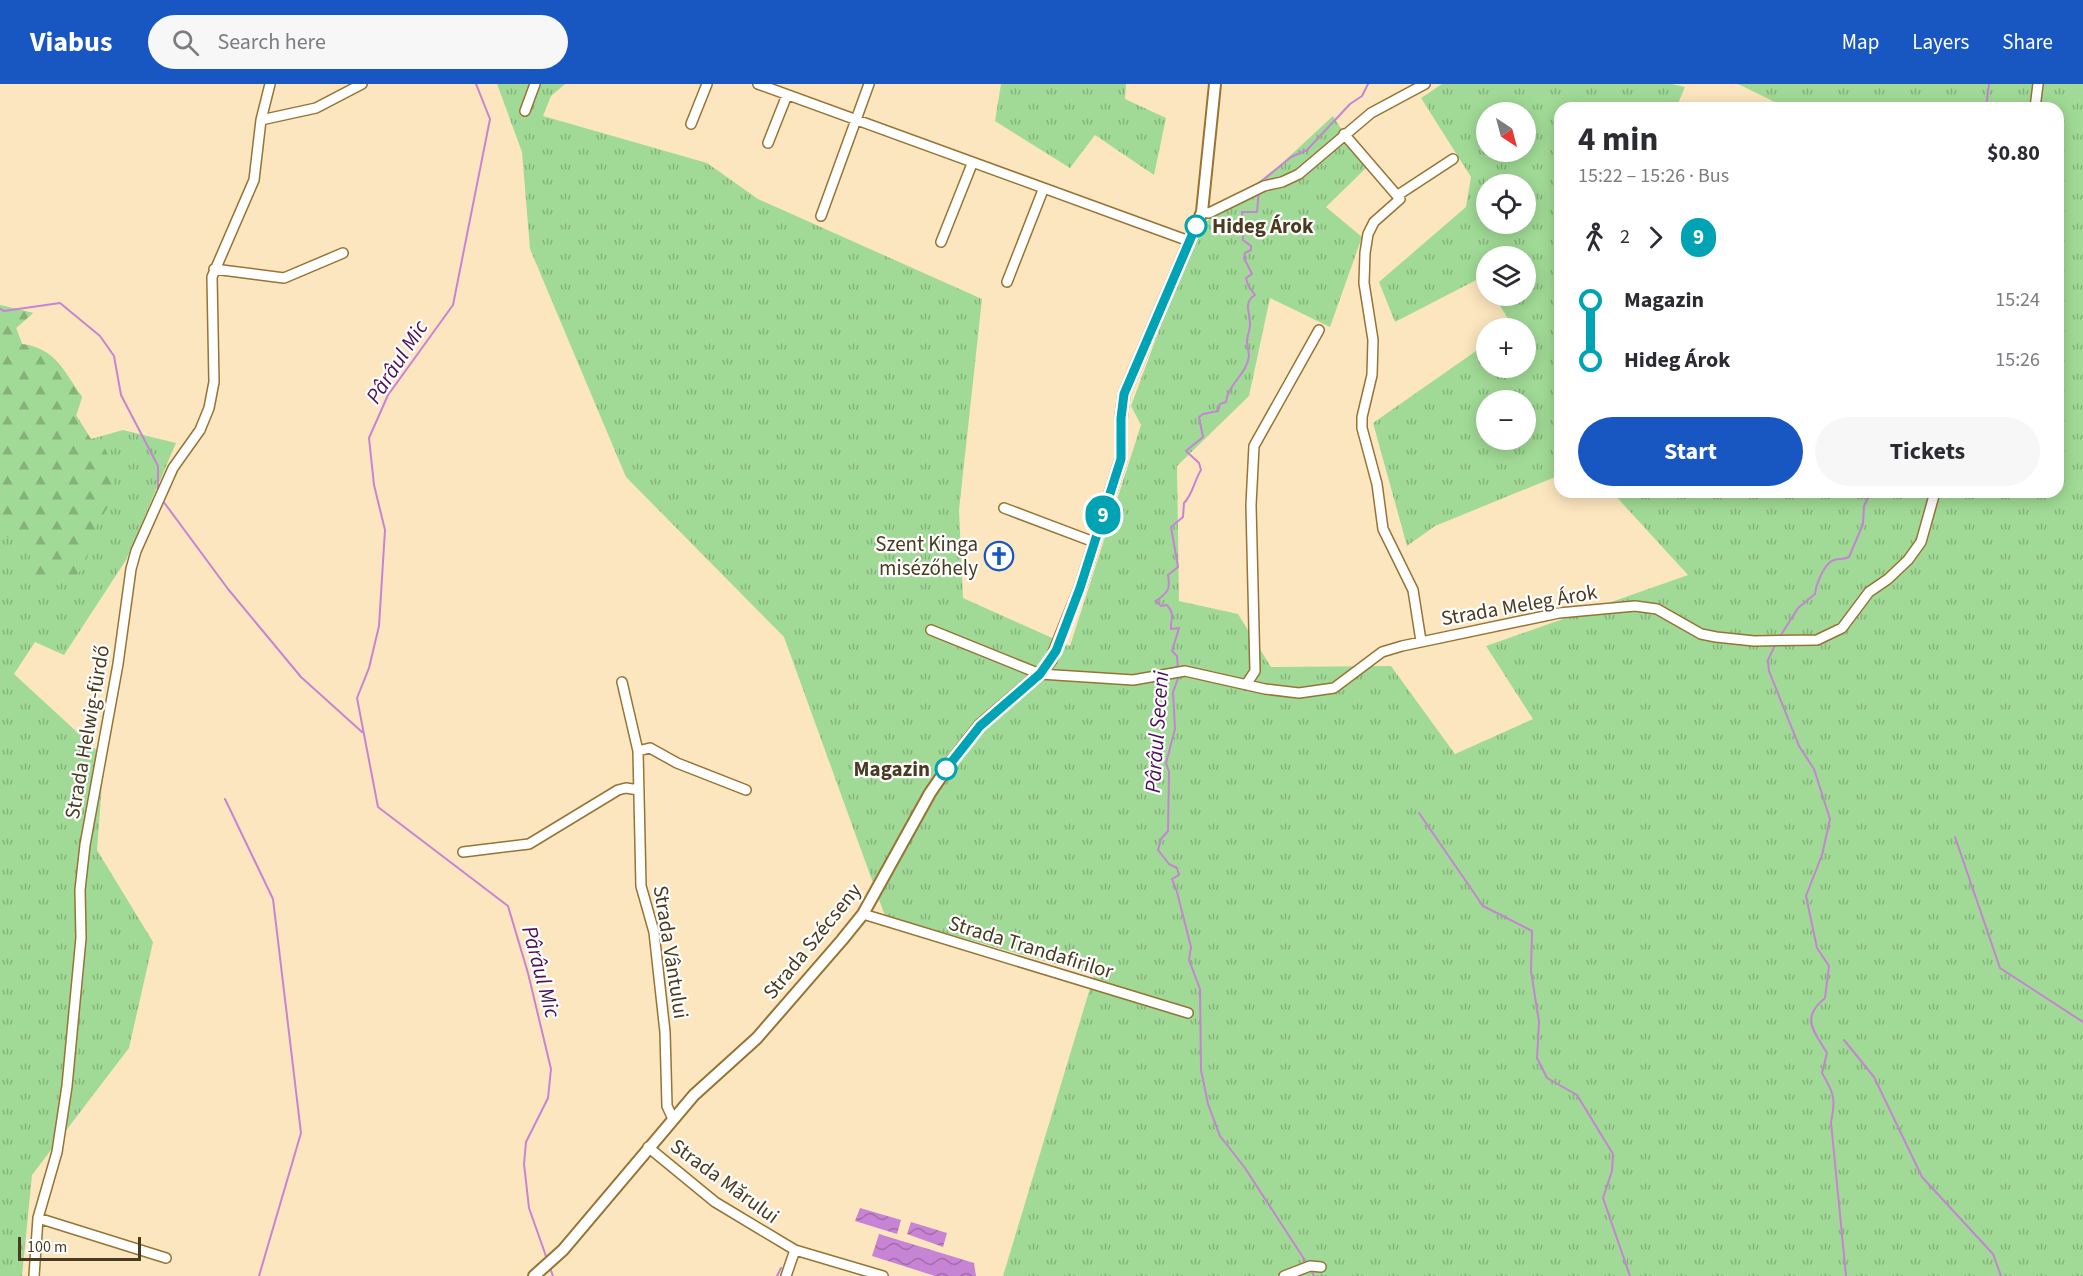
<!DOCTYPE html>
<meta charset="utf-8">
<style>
body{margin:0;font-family:"Source Sans 3",sans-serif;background:#f7f7f7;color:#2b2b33;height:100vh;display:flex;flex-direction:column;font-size:22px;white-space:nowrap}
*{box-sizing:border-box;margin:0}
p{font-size:20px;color:#7c7c81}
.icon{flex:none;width:33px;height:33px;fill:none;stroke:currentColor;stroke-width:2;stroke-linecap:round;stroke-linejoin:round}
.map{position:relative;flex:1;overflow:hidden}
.sheet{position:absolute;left:1554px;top:18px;width:510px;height:396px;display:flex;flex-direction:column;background:#fff;border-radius:18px;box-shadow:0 3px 15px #0003}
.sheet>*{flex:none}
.badge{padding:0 12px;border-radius:20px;font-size:21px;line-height:39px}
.needle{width:39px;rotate:144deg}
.tools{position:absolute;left:1476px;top:18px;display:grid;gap:12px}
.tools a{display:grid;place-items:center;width:60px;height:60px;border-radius:50%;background:#fff;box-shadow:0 3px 15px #0003;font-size:30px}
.scale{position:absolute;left:18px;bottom:15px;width:123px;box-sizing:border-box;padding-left:6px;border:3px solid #4a3a1f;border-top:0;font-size:16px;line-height:21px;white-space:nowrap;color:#4a3a1f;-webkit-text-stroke:4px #fff;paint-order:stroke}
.map>.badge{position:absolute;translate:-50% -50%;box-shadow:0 0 0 3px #fff}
.legs{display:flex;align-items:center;gap:9px;height:66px;padding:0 24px;font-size:20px}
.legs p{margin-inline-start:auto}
.summary{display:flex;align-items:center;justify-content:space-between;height:102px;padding:0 24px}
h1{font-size:33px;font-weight:700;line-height:45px}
.primary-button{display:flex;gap:12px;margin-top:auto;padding:12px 24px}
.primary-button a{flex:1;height:69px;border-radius:36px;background:#1856c2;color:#fff;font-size:24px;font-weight:700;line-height:69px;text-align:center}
.primary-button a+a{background:#f7f7f7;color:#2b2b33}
ul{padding:0 24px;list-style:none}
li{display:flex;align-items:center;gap:21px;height:60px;font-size:22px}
li i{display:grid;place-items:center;width:9px;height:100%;margin:0 8px;background:currentColor}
li i::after{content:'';width:15px;height:15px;margin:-8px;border:4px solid;border-radius:50%;background:#fff}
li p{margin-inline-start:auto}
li:first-child i{background:linear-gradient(#0000 50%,currentColor 0)}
li:last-child i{background:linear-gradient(currentColor 50%,#0000 0)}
header{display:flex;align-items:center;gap:36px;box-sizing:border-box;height:84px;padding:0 30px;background:#1856c2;color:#fff}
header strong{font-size:28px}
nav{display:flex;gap:33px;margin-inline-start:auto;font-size:21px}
.search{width:420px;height:54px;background:#f7f7f7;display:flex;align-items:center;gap:15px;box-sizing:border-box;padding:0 21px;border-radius:33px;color:#7c7c81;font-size:22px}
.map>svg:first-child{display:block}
.grass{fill:url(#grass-tufts);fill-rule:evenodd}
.forest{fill:url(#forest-firs)}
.water{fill:url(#water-waves)}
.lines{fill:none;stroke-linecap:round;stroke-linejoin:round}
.stream{stroke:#c783d4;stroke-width:2}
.minor-casing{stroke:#967433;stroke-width:12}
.tertiary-casing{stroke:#967433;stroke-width:14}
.minor{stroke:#fff;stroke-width:9}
.tertiary{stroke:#fff;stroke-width:10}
.line-1-casing{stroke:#fff;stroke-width:14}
.line-1{stroke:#00a3b4;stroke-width:9}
.stop-1-dot{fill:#fff;stroke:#00a3b4;stroke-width:3}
.labels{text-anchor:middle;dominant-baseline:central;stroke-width:4.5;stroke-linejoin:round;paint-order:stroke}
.stop-label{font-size:21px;font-weight:bold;fill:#4a3a1f;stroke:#fff;text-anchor:start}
.poi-label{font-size:21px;fill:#4a3a1f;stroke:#fff;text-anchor:end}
.street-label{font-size:21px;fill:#4a3a1f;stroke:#fff}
.water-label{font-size:22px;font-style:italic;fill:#4e0f5a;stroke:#fff}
</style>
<header>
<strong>Viabus</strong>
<div class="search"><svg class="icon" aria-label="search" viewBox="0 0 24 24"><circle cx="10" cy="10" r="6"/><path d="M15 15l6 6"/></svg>Search here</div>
<nav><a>Map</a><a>Layers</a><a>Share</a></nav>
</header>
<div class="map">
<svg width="2083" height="1192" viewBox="0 0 2083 1192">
<defs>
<pattern id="grass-tufts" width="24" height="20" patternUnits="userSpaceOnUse" patternTransform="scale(1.5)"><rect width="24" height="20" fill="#a1da96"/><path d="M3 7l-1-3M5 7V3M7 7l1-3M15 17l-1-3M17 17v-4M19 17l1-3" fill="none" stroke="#85b27a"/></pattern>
<pattern id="forest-firs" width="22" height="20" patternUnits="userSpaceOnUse" patternTransform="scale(1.5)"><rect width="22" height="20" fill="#a1da96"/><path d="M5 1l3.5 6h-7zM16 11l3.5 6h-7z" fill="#85b27a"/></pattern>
<pattern id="water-waves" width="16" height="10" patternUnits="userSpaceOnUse" patternTransform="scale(1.5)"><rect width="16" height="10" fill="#c783d4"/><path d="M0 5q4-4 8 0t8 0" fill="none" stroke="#a46cab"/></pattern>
</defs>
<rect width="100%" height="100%" fill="#fce6bf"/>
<path class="grass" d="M 497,0 L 565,0 L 551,12 L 543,32 L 707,79 L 758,115 L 982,215 L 959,426 L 963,514 L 1070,562 L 1141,341 L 1131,322 L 1164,233 L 1202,141 L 1280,81 L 1333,32 L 1366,84 L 1326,123 L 1362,153 L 1330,243 L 1270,214 L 1249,312 L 1177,382 L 1179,517 L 1238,530 L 1271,583 L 1391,582 L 1455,670 L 1533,635 L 1486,562 L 1688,491 L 1612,408 L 2058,408 L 2058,24 L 1787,24 L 1738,0 L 2083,0 L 2083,1192 L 1003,1192 L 1094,891 L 885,832 L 784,553 L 626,393 L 530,165 L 522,68 Z
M 1001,0 L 1126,0 L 1125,15 L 1166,34 L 1154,91 L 1095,51 L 1070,84 L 995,37 Z
M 1442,0 L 1672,0 L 1685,3 L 1676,24 L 1560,24 L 1560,391 L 1435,442 L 1407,462 L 1373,339 L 1486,260 L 1486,284 L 1526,284 L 1526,244 L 1509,244 L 1512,241 L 1494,212 L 1526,212 L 1526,172 L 1486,172 L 1486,200 L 1482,193 L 1395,238 L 1379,198 L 1466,123 L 1471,93 L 1421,14 ZM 1486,28 L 1526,28 L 1526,68 L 1486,68 ZM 1486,100 L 1526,100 L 1526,140 L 1486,140 ZM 1486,316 L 1526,316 L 1526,356 L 1486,356 Z
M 0,221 L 33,229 L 16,244 L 22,260 C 56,265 63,286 82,313 L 76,331 L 91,355 L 123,346 L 176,359 L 126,476 L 64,571 L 35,558 L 14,590 L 104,673 L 97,766 L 153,858 L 129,964 L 32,1091 L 22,1192 L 0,1192 Z"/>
<path class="forest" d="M 0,221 L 33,229 L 16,244 L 22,260 C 57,266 62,285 82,313 L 76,332 L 91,355 L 100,354 L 109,373 L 115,411 L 96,443 L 85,481 L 68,501 L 53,491 L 31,493 L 30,461 L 2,451 Z"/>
<path class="water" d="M 860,1124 L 901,1136 L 897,1150 L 855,1137 Z
M 911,1138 L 947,1149 L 943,1163 L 907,1150 Z
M 879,1150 L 974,1179 L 976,1192 L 935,1192 L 872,1172 Z"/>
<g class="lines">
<path class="stream" d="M 476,0 L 490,35 L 453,221 L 388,311 L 369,354 L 374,401 L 385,446 L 379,542 L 369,584 L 357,614 L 378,723 L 508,822 L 528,889 L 551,985 L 548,1014 L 526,1058 L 524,1080 L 529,1124 L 547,1175
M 1986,24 L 1989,0
M 1257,101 L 1291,73 L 1307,66 L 1350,20 L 1362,12 L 1368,0
M 0,225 L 4,227 L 60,219 L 100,252 L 114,272 L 121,311 L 158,382 L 158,408
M 163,417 L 228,505 L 301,593 L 362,648
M 1779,554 L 1798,524 L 1815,510 C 1816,501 1824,479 1834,476 C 1839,474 1843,476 1849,473 L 1863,440 L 1864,422 L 1871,408
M 1776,559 L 1768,576 L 1769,587 L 1799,662 L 1814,685 L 1830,735 L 1822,771 L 1806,812 L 1817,864 L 1829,882 L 1825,914 C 1800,934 1814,947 1827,969 L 1822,989 C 1834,1009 1836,1015 1831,1038 L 1846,1192
M 1178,586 L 1177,572 L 1172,567 L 1179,544 L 1171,545 C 1170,536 1176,531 1167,521 L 1161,522 L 1156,517 C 1167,509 1171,506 1168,491 L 1178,483 L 1171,443 L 1183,433 L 1184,419 C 1193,410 1194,397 1201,386 L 1199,379 L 1186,367 L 1203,353 L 1199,333 L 1203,330 L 1218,327 L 1220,320 L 1226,318 C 1228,300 1247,290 1249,272 C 1249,267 1247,263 1247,258 C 1247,252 1250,246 1250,240 C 1250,229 1243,218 1255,211 L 1248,201 L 1246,194 L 1252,190 L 1244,174 L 1245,169 L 1251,166 L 1251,162 L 1243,156 L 1242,128 L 1257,128 L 1259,106
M 1179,592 L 1173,608 L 1175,645 L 1166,679 L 1169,688 L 1168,747 L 1161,755 L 1158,766 L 1169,780 L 1177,784 L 1179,791 L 1172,795 L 1177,808 L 1191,863 L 1189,876 L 1200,905 L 1201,986 L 1208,1020 L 1220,1052 L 1245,1084 L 1308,1181
M 225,715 L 273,815 L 301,1049 L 259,1192
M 1419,729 L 1483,822 L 1532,847 L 1531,887 L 1539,938 L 1537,974 L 1547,994 L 1577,1011 L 1613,1070 L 1612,1087 L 1603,1114 L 1630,1192
M 1955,753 L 2000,884 L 2083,938
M 1844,956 L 1874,993 L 1922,1093 L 1993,1170 L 2001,1192
M 550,1184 L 553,1192
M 1311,1186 L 1314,1192
M 777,1192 L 781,1184"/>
<g class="minor-casing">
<path id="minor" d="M 758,0 L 1189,157
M 2035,24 L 2038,0
M 525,27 L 535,0
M 261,36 L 316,24 L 362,0
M 691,40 L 707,0
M 1344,50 L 1400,115 L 1374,138 L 1368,150 L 1365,169 L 1364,199 L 1373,256 L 1372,291 L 1362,333 L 1362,344 L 1377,400 L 1383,445 L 1413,506 L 1421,557
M 768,59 L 787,11
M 1398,111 L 1453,75
M 1202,128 L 1209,129 L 1264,102 L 1282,98 L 1299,90 L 1371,29 L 1425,0
M 821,132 L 869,0
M 941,158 L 972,80
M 214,185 L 284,194 L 343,169
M 1007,198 L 1043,106
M 1004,424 L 1094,458
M 931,546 L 1040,590 L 1133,596 L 1185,587 L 1265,605 L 1299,609 L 1334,604 L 1382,568 L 1402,562 L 1559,529 L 1635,522 L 1657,525 L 1701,550 L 1716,553 L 1754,557 L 1817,556 L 1842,544 L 1869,508 L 1888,495 L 1908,476 L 1921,458 L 1935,408
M 622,598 L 638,667 L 641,802 L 654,848 L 665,948 L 667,1022 L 673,1035
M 1246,601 L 1255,587 L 1251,421 L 1254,362 L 1319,246
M 638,667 L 650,664 L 677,679 L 746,706
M 463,768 L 529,760 L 618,706 L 626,704 L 639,706
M 863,830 L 1188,929
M 648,1063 L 715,1118 L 795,1166 L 883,1192
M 38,1134 L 166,1174
M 34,1192 L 38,1134 L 57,1068 L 67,1002 L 81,854 L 80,806 L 85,761 L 118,580 L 131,485 L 136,467 L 173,384 L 200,346 L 209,324 L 214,298 L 212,193 L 254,96 L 261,36 L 270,0
M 786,1192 L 795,1166
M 1284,1192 L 1310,1182 L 1321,1183"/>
</g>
<g class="tertiary-casing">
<path id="tertiary" d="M 534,1192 L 563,1166 L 694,1011 L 757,954 L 842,856 L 863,830 L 930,709 L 952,677 L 980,641 L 1040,590 L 1051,576 L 1080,504 L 1121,375 L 1121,334 L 1124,310 L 1202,128 L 1215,0"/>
</g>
<use href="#minor" class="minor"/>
<use href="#tertiary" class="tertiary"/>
</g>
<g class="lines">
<g class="line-1-casing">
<path id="line-1" d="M 946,685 L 980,642 L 1040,590 L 1056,567 L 1080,504 L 1121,375 L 1121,334 L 1124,310 L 1196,142"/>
</g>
<use href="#line-1" class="line-1"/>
</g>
<defs>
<g id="church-ring" transform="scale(1.5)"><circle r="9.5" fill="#fff" stroke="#1856c2" stroke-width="1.5"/><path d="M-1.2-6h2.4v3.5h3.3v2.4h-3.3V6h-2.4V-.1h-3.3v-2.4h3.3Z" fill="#1856c2"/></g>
</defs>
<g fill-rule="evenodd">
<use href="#church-ring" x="999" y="472"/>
</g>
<g class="stop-1-dot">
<circle cx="1196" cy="142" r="10"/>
<circle cx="946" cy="685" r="10"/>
</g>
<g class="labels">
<g class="stop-label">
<text x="1212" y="142">Hideg Árok</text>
<text x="930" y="685" text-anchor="end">Magazin</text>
</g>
<g class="poi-label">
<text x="978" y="460">Szent Kinga<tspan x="978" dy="24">misézőhely</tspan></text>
</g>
<g class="street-label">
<text transform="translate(1519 521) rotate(-10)">Strada Meleg Árok</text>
<text transform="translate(87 648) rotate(-80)">Strada Helwig-fürdő</text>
<text transform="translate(812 857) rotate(-51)">Strada Szécseny</text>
<text transform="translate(1031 863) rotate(17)">Strada Trandafirilor</text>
<text transform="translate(671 868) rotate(81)">Strada Vântului</text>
<text transform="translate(725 1097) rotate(36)">Strada Mărului</text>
</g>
<g class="water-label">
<text transform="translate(397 278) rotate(-57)">Pârâul Mic</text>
<text transform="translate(1157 648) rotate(-86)">Pârâul Seceni</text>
<text transform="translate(541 888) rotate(75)">Pârâul Mic</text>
</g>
</g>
</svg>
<div class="tools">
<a><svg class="needle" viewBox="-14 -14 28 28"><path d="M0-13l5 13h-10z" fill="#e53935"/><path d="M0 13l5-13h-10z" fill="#7c7c81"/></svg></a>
<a><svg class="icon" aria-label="locate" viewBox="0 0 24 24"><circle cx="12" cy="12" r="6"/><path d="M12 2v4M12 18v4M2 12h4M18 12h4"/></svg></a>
<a><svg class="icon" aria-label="layers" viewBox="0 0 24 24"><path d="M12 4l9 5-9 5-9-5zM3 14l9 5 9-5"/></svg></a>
<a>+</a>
<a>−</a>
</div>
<div class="scale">100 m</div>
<b class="badge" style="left:1103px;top:431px;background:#00a3b4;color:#fff">9</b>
<section class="sheet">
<div class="summary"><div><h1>4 min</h1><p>15:22 – 15:26 · Bus</p></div><b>$0.80</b></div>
<div class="legs"><svg class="icon" aria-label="walk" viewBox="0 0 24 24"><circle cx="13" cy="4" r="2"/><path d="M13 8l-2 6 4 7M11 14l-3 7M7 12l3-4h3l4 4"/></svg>2<svg class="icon" aria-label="forward" viewBox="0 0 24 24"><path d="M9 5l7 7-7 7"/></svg><b class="badge" style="background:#00a3b4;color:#fff">9</b></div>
<ul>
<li><i style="color:#00a3b4"></i><b>Magazin</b><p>15:24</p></li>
<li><i style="color:#00a3b4"></i><b>Hideg Árok</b><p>15:26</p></li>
</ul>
<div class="primary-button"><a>Start</a><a>Tickets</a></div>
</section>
</div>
